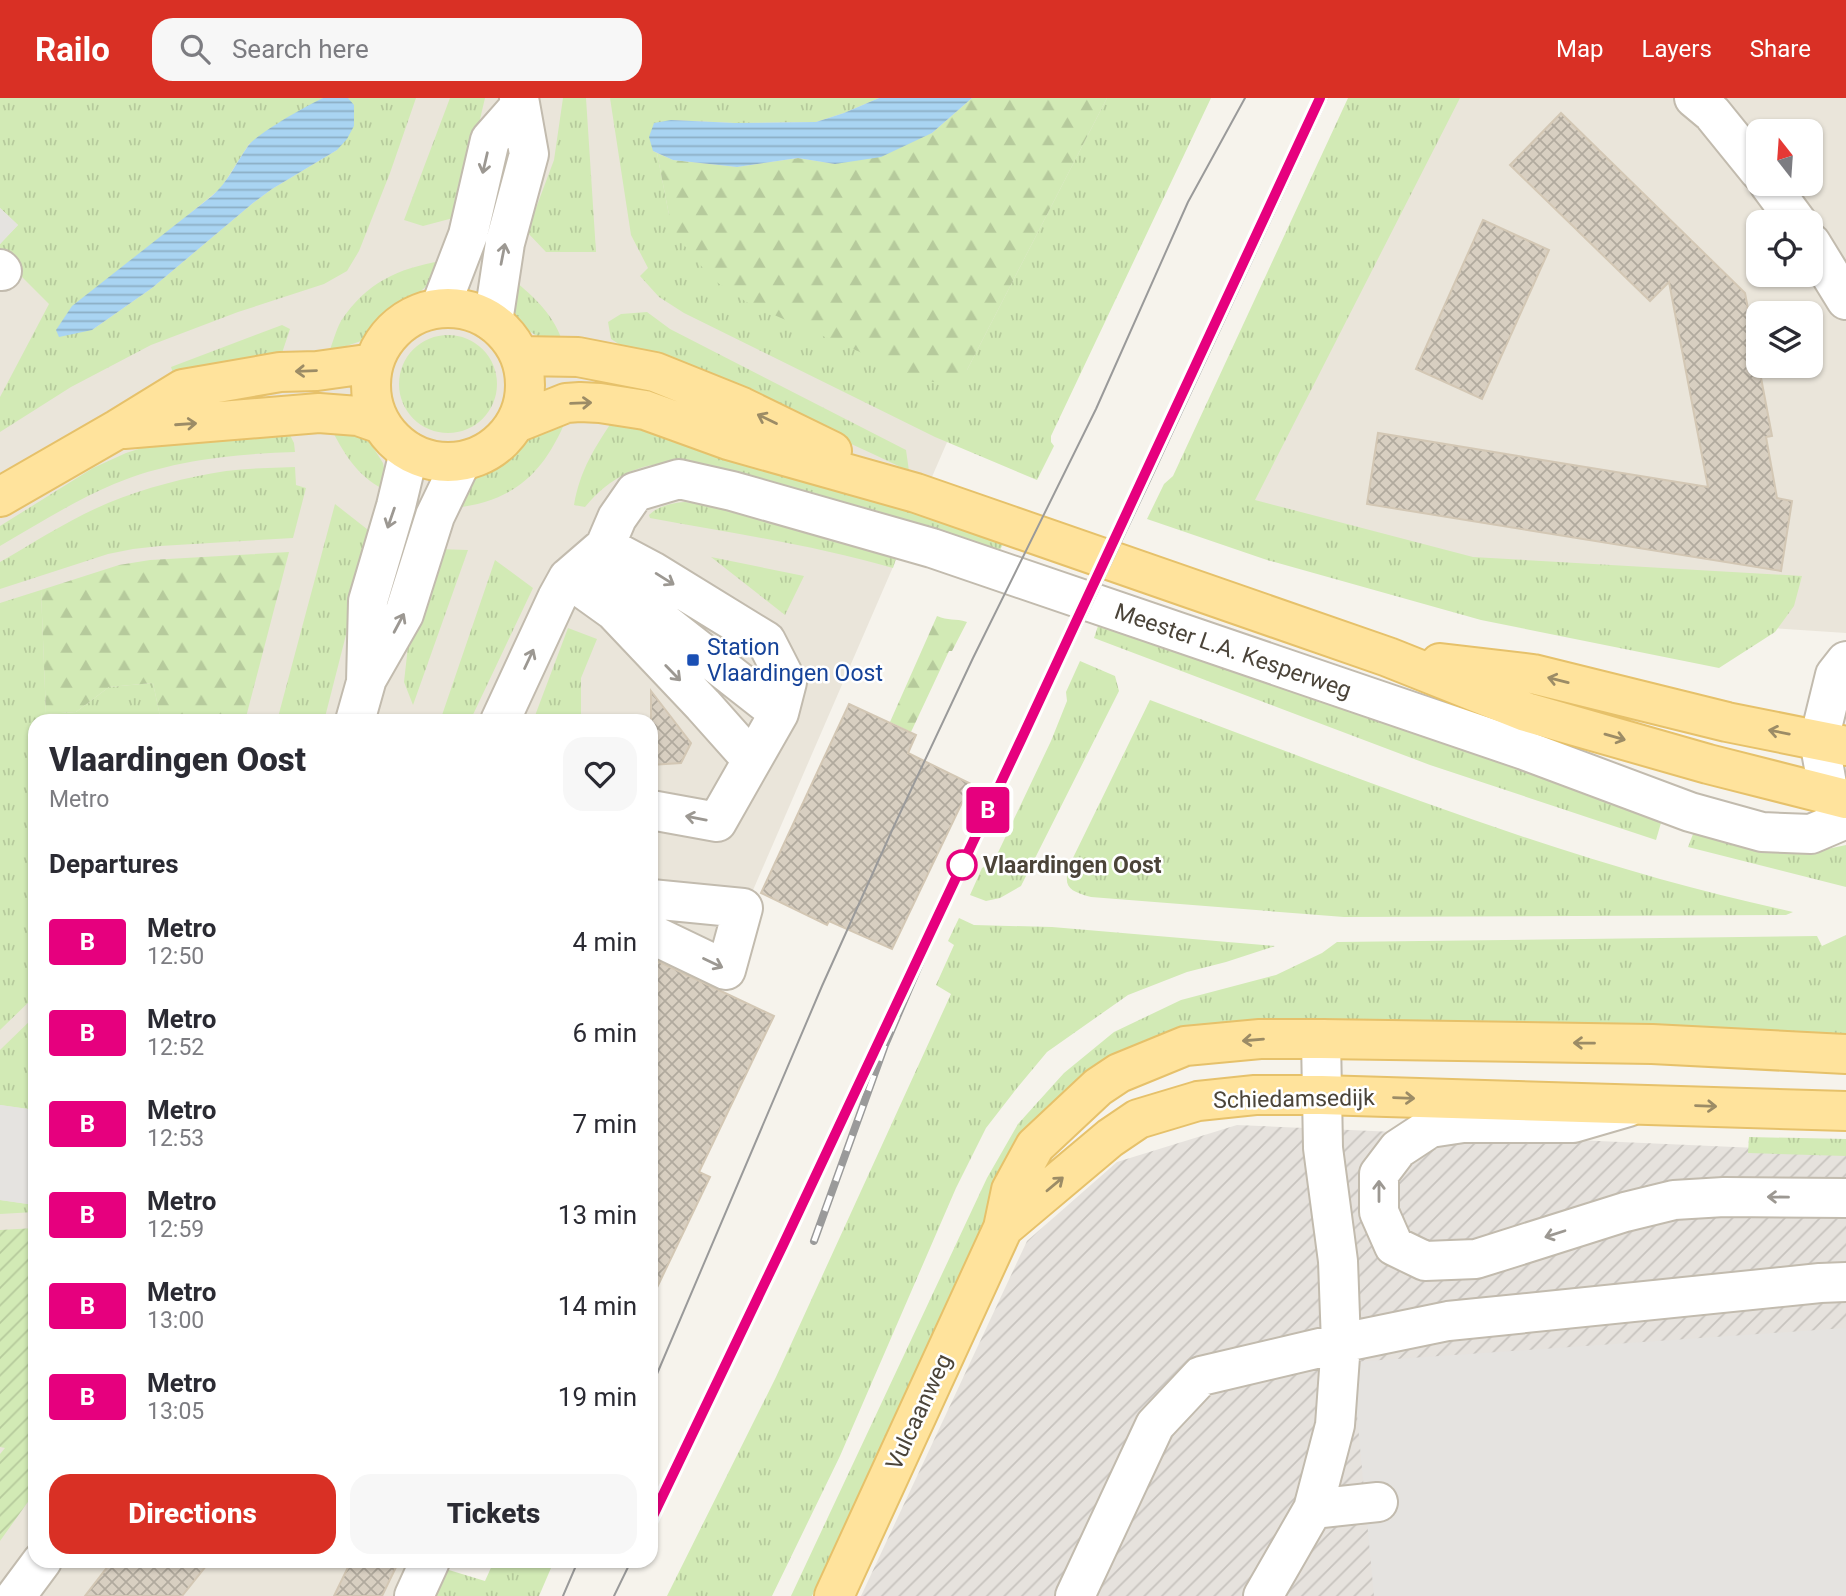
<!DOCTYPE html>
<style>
body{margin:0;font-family:Roboto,sans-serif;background:#f7f7f7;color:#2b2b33;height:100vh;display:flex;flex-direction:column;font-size:26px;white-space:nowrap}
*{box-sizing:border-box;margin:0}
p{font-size:23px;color:#7c7c81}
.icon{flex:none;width:38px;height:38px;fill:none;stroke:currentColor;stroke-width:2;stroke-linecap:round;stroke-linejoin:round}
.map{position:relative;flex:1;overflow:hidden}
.side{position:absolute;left:28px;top:616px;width:630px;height:854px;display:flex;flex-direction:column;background:#fff;border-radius:21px;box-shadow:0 2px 5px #0004}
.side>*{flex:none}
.badge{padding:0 14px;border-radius:5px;font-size:24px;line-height:46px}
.needle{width:46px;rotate:343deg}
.tools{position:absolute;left:1746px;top:21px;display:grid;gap:14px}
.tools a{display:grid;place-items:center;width:77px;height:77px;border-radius:14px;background:#fff;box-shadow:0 2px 5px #0004;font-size:35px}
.map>.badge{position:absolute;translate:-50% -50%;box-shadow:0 0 0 4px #fff}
h2{padding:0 21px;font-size:26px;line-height:63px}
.round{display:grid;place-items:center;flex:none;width:74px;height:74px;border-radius:21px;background:#f7f7f7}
.overview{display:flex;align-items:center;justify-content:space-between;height:119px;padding:0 21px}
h1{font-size:33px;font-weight:800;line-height:52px}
.primary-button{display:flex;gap:14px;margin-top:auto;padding:14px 21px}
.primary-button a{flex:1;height:80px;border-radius:21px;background:#d93025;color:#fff;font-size:28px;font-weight:800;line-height:80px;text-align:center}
.primary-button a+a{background:#f7f7f7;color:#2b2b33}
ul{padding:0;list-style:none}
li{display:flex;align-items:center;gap:21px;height:91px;padding:0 21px}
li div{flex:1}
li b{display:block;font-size:26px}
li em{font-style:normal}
li .badge{min-width:77px;font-weight:700;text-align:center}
header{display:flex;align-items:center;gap:42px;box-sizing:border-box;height:98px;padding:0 35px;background:#d93025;color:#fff}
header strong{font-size:33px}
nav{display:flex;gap:38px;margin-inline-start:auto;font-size:24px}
.search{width:490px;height:63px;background:#f7f7f7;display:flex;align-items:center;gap:18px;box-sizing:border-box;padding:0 24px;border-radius:21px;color:#7c7c81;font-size:26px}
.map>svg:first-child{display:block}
.residential{fill:#eae5da;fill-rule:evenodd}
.industrial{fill:url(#industrial-furrows)}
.grass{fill:url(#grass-tufts)}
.forest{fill:url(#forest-firs)}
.garden{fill:url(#garden-furrows)}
.parking{fill:#e5e3e0}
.water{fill:url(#water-rules)}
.building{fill:url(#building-cross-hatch);stroke:#d3c7b4;stroke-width:2}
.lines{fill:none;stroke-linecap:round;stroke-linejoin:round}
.minor-casing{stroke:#c2bbae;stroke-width:42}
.major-casing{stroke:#e6c16a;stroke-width:42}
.minor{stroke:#fff;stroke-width:38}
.major{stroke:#ffe39c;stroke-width:38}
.tram{stroke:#9a9a9a;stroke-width:2}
.rail-casing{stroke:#9a9a9a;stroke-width:8}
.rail{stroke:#fff;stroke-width:5;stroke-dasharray:16;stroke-linecap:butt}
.oneway{stroke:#9c9892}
.oneway2{stroke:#9c8c66}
.line-casing{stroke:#fff;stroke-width:16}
.line{stroke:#e6007e;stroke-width:10}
.transit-dot{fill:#1a4fb4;stroke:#fff;stroke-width:2.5}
.stop-dot{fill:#fff;stroke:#e6007e;stroke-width:3.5}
.labels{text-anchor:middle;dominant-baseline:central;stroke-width:5;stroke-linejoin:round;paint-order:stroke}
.transit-label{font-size:23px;fill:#164399;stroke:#fff;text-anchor:start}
.street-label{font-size:23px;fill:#4b4439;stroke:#fff}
.stop-label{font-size:23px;font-weight:bold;fill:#4b4439;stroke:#fff;text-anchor:start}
</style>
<header>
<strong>Railo</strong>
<div class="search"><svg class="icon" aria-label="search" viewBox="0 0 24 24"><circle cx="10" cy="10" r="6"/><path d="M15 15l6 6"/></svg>Search here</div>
<nav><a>Map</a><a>Layers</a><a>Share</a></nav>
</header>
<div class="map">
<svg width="1846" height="1498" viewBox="0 0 1846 1498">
<defs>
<pattern id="industrial-furrows" width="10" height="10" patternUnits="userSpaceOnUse" patternTransform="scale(1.75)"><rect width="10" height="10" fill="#e6e2dd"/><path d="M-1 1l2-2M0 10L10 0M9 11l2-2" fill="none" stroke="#c7c3be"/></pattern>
<pattern id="grass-tufts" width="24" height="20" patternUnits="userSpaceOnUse" patternTransform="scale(1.75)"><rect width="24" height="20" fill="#d2eab5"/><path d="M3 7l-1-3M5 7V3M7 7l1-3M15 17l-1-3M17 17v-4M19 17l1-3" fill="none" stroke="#b6ca9c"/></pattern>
<pattern id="forest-firs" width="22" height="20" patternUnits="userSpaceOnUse" patternTransform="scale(1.75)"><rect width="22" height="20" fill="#d2eab5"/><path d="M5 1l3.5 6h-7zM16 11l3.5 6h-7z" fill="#b6ca9c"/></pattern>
<pattern id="garden-furrows" width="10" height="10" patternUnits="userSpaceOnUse" patternTransform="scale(1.75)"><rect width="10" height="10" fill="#d2eab5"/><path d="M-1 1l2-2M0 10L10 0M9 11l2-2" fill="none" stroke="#b6ca9c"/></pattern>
<pattern id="water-rules" width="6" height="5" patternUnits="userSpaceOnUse" patternTransform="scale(1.75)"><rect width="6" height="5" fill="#a9d4f2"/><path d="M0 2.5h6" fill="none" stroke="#8caec5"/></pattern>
<pattern id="building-cross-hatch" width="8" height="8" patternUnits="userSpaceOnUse" patternTransform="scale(1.75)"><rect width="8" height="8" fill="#d8cfc1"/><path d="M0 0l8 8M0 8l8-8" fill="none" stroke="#b1aa9e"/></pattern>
</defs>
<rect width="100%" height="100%" fill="#f6f3ec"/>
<path class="residential" d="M 0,0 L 1109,0 L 1006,208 L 689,940 L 651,1025 L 651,623 L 35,623 L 35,1463 L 453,1463 L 437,1498 L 0,1498 Z
M 1433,0 L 1846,0 L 1846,535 L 1609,519 L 1221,418 ZM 1759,33 L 1811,33 L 1811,86 L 1759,86 ZM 1759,124 L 1811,124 L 1811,177 L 1759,177 ZM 1759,215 L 1811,215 L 1811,268 L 1759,268 Z"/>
<path class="industrial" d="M 1237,1027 L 1846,1054 L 1846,1498 L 861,1498 L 1027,1143 L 1117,1064 Z"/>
<path class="grass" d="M 0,0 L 323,0 L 249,46 L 221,90 L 160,140 L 92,232 L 152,190 L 253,105 L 272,91 L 337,52 L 348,0 L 416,0 L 390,75 L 359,153 L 347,173 L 324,186 L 238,214 L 151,247 L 71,289 L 0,334 L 0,299 L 49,206 L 0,157 L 0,146 L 18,127 L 0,110 Z
M 450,0 L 485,0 L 457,119 L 423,128 L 404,122 Z
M 563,0 L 586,0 L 596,154 L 546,154 L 527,134 L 554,62 Z
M 610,0 L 879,0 L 844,15 L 816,24 L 735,25 L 671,22 L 653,53 L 657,55 L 669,117 L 967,272 L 1107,0 L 1211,0 L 1051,338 L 1051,344 L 1054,348 L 1037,382 L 935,339 L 684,215 L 659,199 L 640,178 L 648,170 L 631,137 Z
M 1348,0 L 1460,0 L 1255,402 L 1473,459 L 1802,478 L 1794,508 L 1775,534 L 1719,570 L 1481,522 L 1267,462 L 1147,421 L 1164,386 L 1173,378 Z
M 441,163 L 438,178 L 414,199 L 406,201 L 380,219 L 364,242 L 329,254 C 333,244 336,232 341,223 C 367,184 397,171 441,163 Z
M 512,181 C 536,200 555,218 564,248 C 541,242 514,230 512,203 C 511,196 512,188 512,181 Z
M 647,214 L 670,231 L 906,352 L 909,373 C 816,328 721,289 625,250 L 611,241 L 608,224 L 621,216 Z
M 282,227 L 290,231 L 281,258 L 228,263 L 173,275 L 171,269 Z
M399 286a49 49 0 1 1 98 0a49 49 0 1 1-98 0Z
M 615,319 L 793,372 L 1003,446 L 999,454 L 871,411 L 699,367 C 652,360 616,372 585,409 L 574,407 C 580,372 595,349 615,319 Z
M 566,322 C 543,376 514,403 454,410 L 469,383 L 479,375 L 501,364 L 513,354 L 533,333 Z
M 330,328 L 356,334 L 371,346 L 383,365 L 385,375 L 383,391 C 358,379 342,353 330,328 Z
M 289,335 L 294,345 L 295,354 C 234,356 171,362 114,386 C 74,403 38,426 0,448 L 0,428 L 93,370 L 126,355 L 163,343 Z
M 295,369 L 296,387 L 306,390 L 293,440 L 160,448 L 133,451 L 108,456 L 0,491 L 0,464 C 35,444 70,421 108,405 C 145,390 186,379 226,373 C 249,370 272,370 295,369 Z
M 685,404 L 708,407 L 844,441 L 897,457 L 893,470 C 813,447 732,435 650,420 L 649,417 C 658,408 672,405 685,404 Z
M 335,406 L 372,435 L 324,623 L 277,623 Z
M 438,451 L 468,452 L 413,607 L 404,584 L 408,548 L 435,484 L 438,472 Z
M 711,459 L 804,478 L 785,517 Z
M 495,462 L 533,490 L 470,623 L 440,623 Z
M 41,492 L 46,616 L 76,614 L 109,589 L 153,585 L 161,623 L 35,623 L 35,898 L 0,932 L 0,505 Z
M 1098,528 L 1663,718 L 1656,742 L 1430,667 L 1094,540 Z
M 568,530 L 597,541 L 581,580 L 581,623 L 533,623 Z
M 1080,563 L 1115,578 L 1119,593 L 1021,788 L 1000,800 L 986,803 L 970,797 L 982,770 L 994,763 L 1051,643 L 1067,603 L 1066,594 Z
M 1150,602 C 1318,665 1486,732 1660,781 C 1704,793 1748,804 1793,814 L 1786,817 L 1344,819 L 1091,799 C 1069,793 1062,789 1070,766 Z
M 1695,731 L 1776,754 L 1809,755 L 1846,747 L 1846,789 L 1688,749 Z
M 959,820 L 974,827 L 1052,829 L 1275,848 L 1226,864 L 1187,874 L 1128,897 L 1047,954 L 1017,990 L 986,1030 L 956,1090 L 840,1358 L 772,1498 L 667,1498 L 776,1279 L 951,896 L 936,887 L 954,847 L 948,843 Z
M 1846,837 L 1846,937 L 1185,935 L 1000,1089 L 812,1498 L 791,1498 L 987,1080 L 1018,1026 L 1064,975 L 1114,934 L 1181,902 L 1276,877 L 1322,855 L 1337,844 L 1817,838 L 1822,848 Z
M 35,918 L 35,1012 L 0,1007 L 0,952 Z
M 1749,1039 L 1846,1041 L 1846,1058 L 1748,1055 Z
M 0,1102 L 35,1107 L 35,1114 L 0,1116 Z
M 494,1463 L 554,1463 L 539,1498 L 426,1498 L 439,1469 L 485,1483 Z"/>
<path class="forest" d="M 972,0 L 1107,0 L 967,272 C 952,287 947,286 927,283 L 751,207 L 712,181 L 679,141 L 669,117 L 657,55 L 673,62 L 737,69 L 798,60 L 835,66 L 932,35 Z
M 289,454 L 245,623 L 161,623 L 153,585 L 109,589 L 76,614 L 46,616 L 41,492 L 119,467 L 150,462 Z
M 937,518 C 948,523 955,520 967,524 L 952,553 L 949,553 L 911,634 L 890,624 Z"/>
<path class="garden" d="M 35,1130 L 35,1394 L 0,1443 L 0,1356 L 5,1350 L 0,1349 L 0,1132 Z"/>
<path class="parking" d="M 0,110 L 18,127 L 0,146 Z
M 0,1007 L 35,1012 L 35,1107 L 0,1102 Z
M 1846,1230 L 1846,1498 L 1374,1498 L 1352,1264 Z"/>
<path class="water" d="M 323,0 L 348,0 L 354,7 L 354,28 L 347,41 L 337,52 L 272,91 L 253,105 L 152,190 L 92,232 L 59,239 L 56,232 L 72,208 L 212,98 C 228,84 236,65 248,48 C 258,35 306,8 323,0 Z
M 879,0 L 972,0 L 932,35 L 881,59 L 835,66 L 798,60 L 737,69 L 673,62 L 653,53 L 649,39 L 654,25 L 671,22 L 735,25 L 816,24 L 844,15 Z"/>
<path class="building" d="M 1561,15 L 1745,195 L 1772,338 L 1766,339 L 1777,400 L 1792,403 L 1781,473 L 1367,406 L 1378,335 L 1708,389 L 1669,184 L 1650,203 L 1510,67 Z
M 1483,122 L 1549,152 L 1482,301 L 1416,271 Z
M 651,593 L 691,645 L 681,665 L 651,667 Z
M 849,606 L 916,637 L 908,655 L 971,686 L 892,851 L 829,823 L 827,827 L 761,795 Z
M 651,860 L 774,918 L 699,1074 L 710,1079 L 651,1202 Z
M 112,1463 L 210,1463 L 182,1498 L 85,1498 Z
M 351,1463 L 399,1463 L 382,1498 L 334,1498 Z"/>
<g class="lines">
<g class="minor-casing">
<path id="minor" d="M 1694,0 L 1712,15 L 1759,73
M 1769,86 L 1797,124
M 1811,145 L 1846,202
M 0,171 L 2,173
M 440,210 L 468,137 L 490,42 L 520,8
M 493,224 L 505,145 L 529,56 L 519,0
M 605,448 L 652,473 L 766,543 L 787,584 L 779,615 L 717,724 L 651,712
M 568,480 L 614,513 L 703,607 L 752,662
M 612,484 L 779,615
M 368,579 L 404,516 L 435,418 L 461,364
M 355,623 L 366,584 L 368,503 L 396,408 L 409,354
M 500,623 L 557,500 L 568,480 L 605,448 L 617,420 L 635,394 L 679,381 L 732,393 L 932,450 L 1524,652 L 1690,714 L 1762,734 L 1811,736 L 1846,721
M 1829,697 L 1819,642 L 1835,577 L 1846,563
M 651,801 L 743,810 L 726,872 L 651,836
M 1628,1009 L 1573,1025 L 1463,1025 L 1430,1030 L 1398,1051 L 1379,1076 L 1379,1114 L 1394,1148 L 1425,1163 L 1476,1161 L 1625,1114 L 1674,1102 L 1724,1099 L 1846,1100
M 1313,1411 L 1378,1404
M 16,1498 L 42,1463
M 414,1498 L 430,1463
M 1075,1498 L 1155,1327 L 1201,1278 L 1341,1245 L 1448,1223 L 1820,1185 L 1846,1184
M 1263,1498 L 1313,1411 L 1335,1327 L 1341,1245 L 1338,1163 L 1323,1050 L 1321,941"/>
</g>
<g class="major-casing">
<path id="major" d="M371 287a77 77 0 1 1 154 0a77 77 0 1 1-154 0Z
M 520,258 L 578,259 L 655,274 L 742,309 L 832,353
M 516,325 L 566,305 L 580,304 L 600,305 L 645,312 L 728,342 L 916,395 L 1388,559 L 1526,614 L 1708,666 L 1846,701
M 124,331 L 319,315 L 358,318 L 381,326
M 0,399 L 118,331 L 183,291 L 280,274 L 317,273 L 374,265
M 1440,565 L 1533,576 L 1727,624 L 1846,648
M 1003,1130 L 1110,1040 L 1138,1021 L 1198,1003 L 1255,997 L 1321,997 L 1846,1013
M 834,1498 L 1003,1130 L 1011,1092 L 1035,1048 L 1098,989 L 1119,975 L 1185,948 L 1260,941 L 1321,941 L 1652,946 L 1846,956"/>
</g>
<use href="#minor" class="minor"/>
<use href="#major" class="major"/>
<path class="tram" d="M 651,1290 L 822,888 L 894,728 L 973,560 L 1096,311 L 1188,104 L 1245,0
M 651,1422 C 878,950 1098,475 1320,0
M 563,1498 L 578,1463
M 614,1498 L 631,1463"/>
<g class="rail-casing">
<path id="rail" d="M 814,1143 L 885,947 L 933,835 L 1147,382 L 1324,0"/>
</g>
<use href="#rail" class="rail"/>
</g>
<defs><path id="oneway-shaft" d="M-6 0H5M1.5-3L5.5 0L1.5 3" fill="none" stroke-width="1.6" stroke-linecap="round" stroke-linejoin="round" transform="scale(1.75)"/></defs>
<g class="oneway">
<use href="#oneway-shaft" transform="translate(485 65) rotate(103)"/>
<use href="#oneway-shaft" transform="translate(503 156) rotate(-79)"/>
<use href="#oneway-shaft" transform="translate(391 420) rotate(109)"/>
<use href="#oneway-shaft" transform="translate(665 481) rotate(32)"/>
<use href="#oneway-shaft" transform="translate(399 525) rotate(-62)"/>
<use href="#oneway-shaft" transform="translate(529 561) rotate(-65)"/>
<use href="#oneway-shaft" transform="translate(673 575) rotate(46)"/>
<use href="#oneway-shaft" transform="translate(696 720) rotate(-169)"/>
<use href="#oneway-shaft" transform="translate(713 865) rotate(25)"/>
<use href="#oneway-shaft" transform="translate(1379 1093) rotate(-90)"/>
<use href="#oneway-shaft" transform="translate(1778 1099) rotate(-179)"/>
<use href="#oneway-shaft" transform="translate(1555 1136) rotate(162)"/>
</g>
<g class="oneway2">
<use href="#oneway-shaft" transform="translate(306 273) rotate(178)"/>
<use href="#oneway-shaft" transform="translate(581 305) rotate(-2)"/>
<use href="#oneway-shaft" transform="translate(767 321) rotate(-154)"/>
<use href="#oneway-shaft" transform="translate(186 326) rotate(-4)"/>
<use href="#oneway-shaft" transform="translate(1558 582) rotate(-166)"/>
<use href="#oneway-shaft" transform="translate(1779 634) rotate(-169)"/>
<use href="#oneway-shaft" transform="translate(1615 639) rotate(16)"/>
<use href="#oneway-shaft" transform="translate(1253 942) rotate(175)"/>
<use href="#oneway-shaft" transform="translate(1584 945) rotate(-179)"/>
<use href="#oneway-shaft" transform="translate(1404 1000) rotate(2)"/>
<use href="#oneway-shaft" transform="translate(1706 1008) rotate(2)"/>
<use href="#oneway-shaft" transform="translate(1055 1086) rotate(-40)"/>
</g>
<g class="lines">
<g class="line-casing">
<path id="line" d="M 651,1422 L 783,1147 L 1020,644 L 1320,0"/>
</g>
<use href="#line" class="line"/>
</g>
<rect class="transit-dot" x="686" y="555" width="14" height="14" rx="3.5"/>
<circle class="stop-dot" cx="962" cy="767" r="14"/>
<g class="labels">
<g class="transit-label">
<text x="707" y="549">Station<tspan x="707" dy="26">Vlaardingen Oost</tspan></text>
</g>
<g class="street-label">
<text transform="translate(1233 553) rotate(19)">Meester L.A. Kesperweg</text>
<text transform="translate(1294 1001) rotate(-1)">Schiedamsedijk</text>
<text transform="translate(919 1314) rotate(-65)">Vulcaanweg</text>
</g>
<g class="stop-label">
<text x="983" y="767">Vlaardingen Oost</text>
</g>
</g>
</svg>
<div class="tools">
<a><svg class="needle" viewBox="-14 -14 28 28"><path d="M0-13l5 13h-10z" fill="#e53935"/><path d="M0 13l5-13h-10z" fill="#7c7c81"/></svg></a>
<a><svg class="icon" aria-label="locate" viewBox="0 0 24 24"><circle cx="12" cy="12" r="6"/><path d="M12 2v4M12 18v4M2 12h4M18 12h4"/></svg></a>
<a><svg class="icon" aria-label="layers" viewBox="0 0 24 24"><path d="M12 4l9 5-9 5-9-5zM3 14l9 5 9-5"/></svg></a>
</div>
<b class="badge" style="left:988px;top:712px;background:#e6007e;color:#fff">B</b>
<section class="side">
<div class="overview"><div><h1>Vlaardingen Oost</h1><p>Metro</p></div><a class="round"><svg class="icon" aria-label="heart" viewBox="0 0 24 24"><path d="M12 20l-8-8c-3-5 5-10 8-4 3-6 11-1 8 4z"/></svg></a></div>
<h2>Departures</h2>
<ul>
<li><span class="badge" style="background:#e6007e;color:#fff">B</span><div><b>Metro</b><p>12:50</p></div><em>4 min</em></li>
<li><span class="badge" style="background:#e6007e;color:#fff">B</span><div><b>Metro</b><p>12:52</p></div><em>6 min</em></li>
<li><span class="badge" style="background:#e6007e;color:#fff">B</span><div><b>Metro</b><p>12:53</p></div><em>7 min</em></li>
<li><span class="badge" style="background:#e6007e;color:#fff">B</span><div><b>Metro</b><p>12:59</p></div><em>13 min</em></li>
<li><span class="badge" style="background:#e6007e;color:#fff">B</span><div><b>Metro</b><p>13:00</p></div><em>14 min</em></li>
<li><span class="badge" style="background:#e6007e;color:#fff">B</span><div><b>Metro</b><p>13:05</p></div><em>19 min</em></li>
</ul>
<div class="primary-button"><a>Directions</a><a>Tickets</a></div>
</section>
</div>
